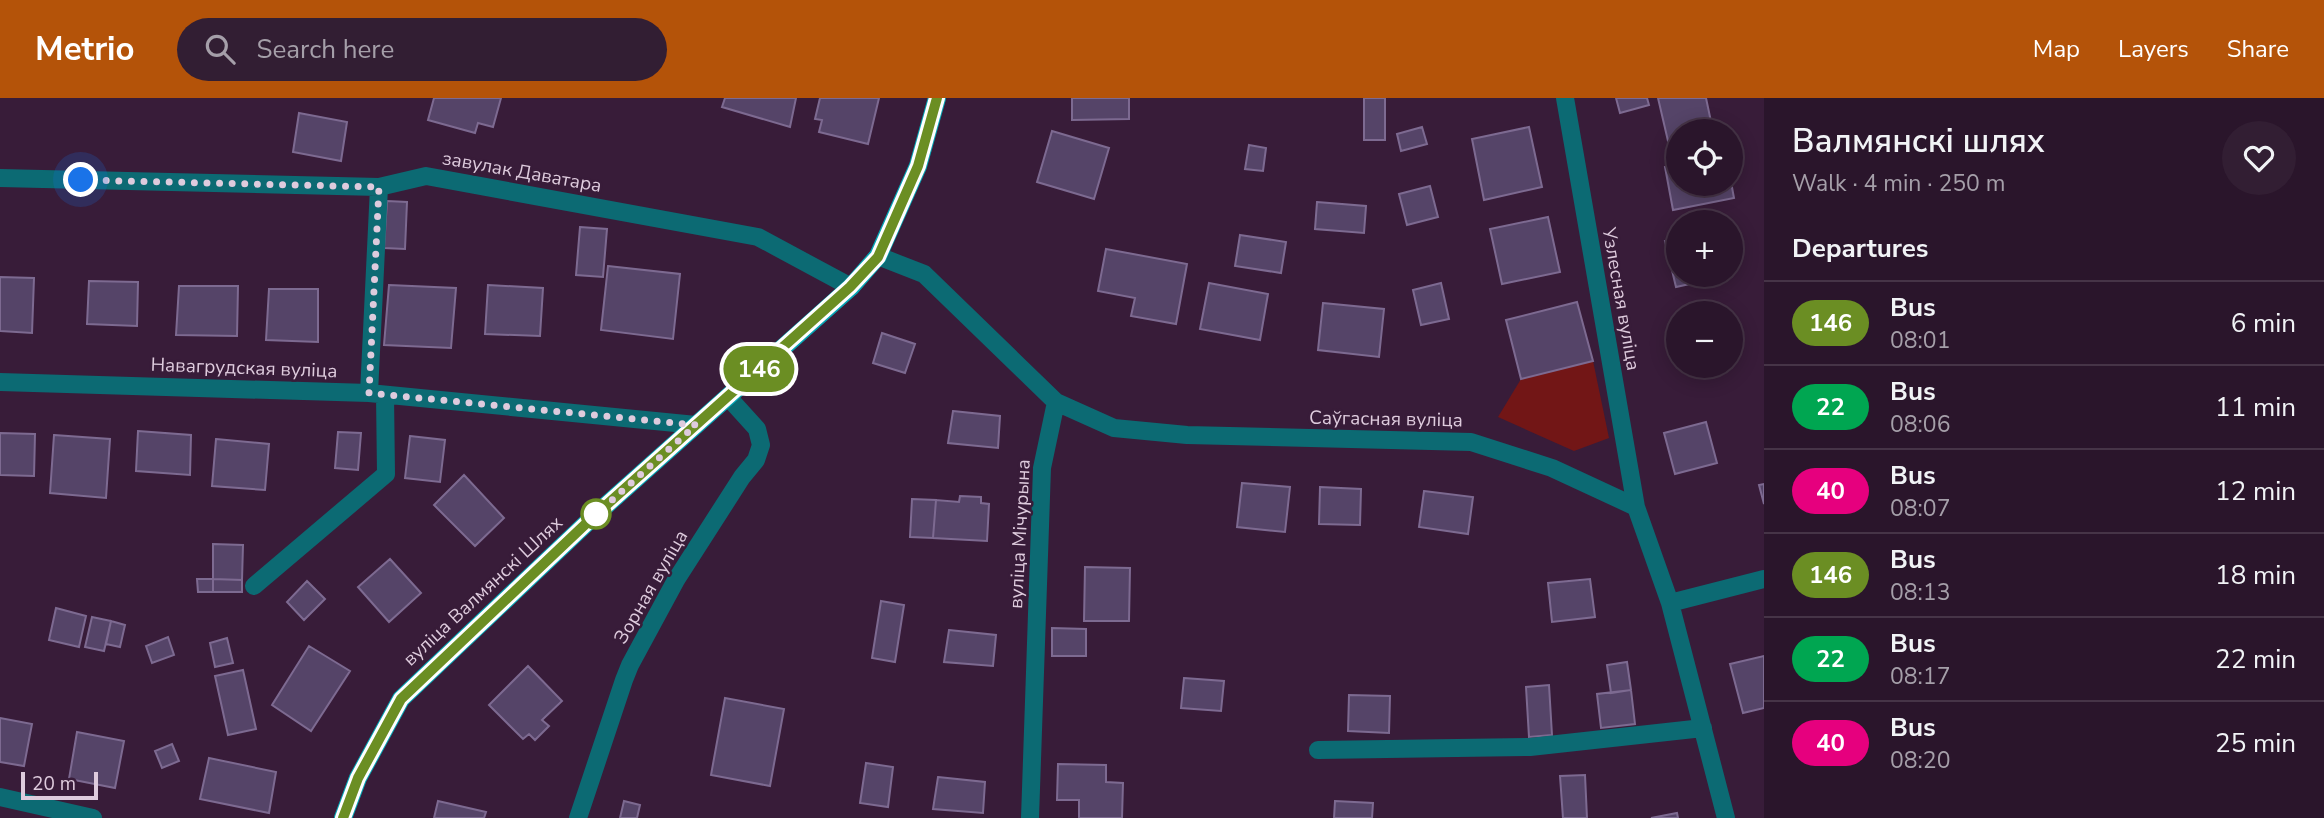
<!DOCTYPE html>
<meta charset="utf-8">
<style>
body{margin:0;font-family:"Nunito Sans",sans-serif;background:#321e33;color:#f1f3f6;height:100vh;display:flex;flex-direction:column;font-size:26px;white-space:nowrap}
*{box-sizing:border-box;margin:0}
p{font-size:23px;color:#a59fa9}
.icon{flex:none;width:38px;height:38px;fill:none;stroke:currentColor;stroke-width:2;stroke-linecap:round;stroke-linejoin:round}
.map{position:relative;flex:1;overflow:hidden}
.sheet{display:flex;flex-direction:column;background:#2a152b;width:560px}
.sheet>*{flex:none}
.badge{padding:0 14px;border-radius:23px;font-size:24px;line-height:46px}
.fabs{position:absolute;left:1666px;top:21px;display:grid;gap:14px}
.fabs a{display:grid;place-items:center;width:77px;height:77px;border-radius:50%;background:#2a152b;box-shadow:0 4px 18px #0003,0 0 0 2px #463447;font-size:35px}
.scale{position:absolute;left:21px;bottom:18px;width:77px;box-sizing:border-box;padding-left:7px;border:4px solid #decbdd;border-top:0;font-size:19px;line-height:24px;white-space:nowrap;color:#decbdd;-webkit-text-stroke:5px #381c39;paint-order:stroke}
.you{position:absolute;width:35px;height:35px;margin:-18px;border:5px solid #fff;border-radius:50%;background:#1a73e8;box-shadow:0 0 0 10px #1a73e833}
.map>.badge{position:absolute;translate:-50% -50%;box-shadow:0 0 0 4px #fff}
h2{padding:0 28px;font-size:26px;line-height:63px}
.round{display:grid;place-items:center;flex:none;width:74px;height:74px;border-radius:37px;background:#321e33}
.overview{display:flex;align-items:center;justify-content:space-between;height:119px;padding:0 28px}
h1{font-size:33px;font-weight:600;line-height:52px}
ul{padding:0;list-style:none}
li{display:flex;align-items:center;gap:21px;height:84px;padding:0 28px;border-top:2px solid #463447}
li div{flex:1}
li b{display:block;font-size:26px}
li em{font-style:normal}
li .badge{min-width:77px;font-weight:700;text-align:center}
header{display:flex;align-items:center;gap:42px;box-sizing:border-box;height:98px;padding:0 35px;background:#b45309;color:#fff}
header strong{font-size:33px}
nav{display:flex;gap:38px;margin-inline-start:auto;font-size:24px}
.search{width:490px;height:63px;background:#321e33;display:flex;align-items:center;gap:18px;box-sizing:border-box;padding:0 24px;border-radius:38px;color:#a59fa9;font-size:26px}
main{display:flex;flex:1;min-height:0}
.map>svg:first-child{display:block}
.green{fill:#721616}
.building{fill:#554468;stroke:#7d6a91;stroke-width:2}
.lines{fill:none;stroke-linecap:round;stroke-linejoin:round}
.minor{stroke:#0c6a73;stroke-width:18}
.major{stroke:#05a5b4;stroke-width:18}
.line-casing{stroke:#fff;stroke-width:16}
.line{stroke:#6b8e23;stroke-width:10}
.walk{stroke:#decbdd;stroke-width:7;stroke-dasharray:0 12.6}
.stop-dot{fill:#fff;stroke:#6b8e23;stroke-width:3.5}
.labels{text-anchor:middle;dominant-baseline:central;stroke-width:5;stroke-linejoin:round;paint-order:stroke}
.street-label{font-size:19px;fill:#decbdd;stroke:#381c39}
</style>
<header>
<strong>Metrio</strong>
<div class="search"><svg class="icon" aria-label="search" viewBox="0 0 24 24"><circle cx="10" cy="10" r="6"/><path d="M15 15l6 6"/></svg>Search here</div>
<nav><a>Map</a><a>Layers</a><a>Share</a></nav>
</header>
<main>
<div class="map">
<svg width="1764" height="720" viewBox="0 0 1764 720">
<rect width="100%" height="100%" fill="#381c39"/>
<path class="green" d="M 1593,263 L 1609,340 L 1574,353 L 1498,319 L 1521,281 Z"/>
<path class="building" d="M 434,0 L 501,0 L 493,29 L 478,25 L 475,35 L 428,22 Z
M 725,0 L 796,0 L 790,29 L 722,9 Z
M 820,0 L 879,0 L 868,46 L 819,34 L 822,22 L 815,21 Z
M 1072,0 L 1129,0 L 1129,21 L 1072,22 Z
M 1364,0 L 1385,0 L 1385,42 L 1364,42 Z
M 1616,0 L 1647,0 L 1649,7 L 1620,15 Z
M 1658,0 L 1706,0 L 1713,33 L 1678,33 L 1678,40 L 1668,43 Z
M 299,15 L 347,24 L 341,63 L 293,54 Z
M 1422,29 L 1427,46 L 1401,53 L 1397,36 Z
M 1529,29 L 1542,89 L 1484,102 L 1472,41 Z
M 1052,33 L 1109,50 L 1094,101 L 1037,84 Z
M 1249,47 L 1266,50 L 1263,73 L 1245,71 Z
M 1678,66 L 1678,86 L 1731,86 L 1731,84 L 1734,100 L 1673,112 L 1665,69 Z
M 1430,88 L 1438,119 L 1407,127 L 1399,96 Z
M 387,103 L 407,104 L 405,151 L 384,150 Z
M 1317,104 L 1366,108 L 1364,135 L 1315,131 Z
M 1548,119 L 1560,174 L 1502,186 L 1490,131 Z
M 580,129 L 607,131 L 603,179 L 576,177 Z
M 1240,137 L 1286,144 L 1281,175 L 1235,168 Z
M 1678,140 L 1678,177 L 1726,178 L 1676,189 L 1665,143 Z
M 1106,151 L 1187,166 L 1176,226 L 1131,218 L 1135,200 L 1098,193 Z
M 608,168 L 680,176 L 673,241 L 601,232 Z
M 0,179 L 34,180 L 32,235 L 0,233 Z
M 89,183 L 138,184 L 137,228 L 87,226 Z
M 1209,185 L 1268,196 L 1260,242 L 1200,231 Z
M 1441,185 L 1449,221 L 1421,227 L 1413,192 Z
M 389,187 L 456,190 L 451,250 L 384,247 Z
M 488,187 L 543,190 L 540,238 L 485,236 Z
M 179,188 L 238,188 L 237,238 L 176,237 Z
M 269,191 L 318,191 L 318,244 L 266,242 Z
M 1577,204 L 1593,263 L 1521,281 L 1506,222 Z
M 1323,205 L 1384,211 L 1379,259 L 1318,252 Z
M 882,235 L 915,246 L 905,275 L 873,265 Z
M 953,313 L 1000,318 L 998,350 L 948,345 Z
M 1706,324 L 1717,365 L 1675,376 L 1664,335 Z
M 138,333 L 191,337 L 190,377 L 136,373 Z
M 338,334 L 361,335 L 358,372 L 335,370 Z
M 0,335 L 35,336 L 34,378 L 0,377 Z
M 54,337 L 110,341 L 106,400 L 50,395 Z
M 410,338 L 445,342 L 440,384 L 405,380 Z
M 216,341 L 269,346 L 265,392 L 212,388 Z
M 464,377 L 504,420 L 475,448 L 434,407 Z
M 1242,385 L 1290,389 L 1285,434 L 1237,429 Z
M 1764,386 L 1764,406 L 1759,387 Z
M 1320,389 L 1361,391 L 1360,427 L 1319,426 Z
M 1424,393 L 1473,399 L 1468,436 L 1419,429 Z
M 960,398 L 981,399 L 981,405 L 989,406 L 987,443 L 933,440 L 936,402 L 959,404 Z
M 912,401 L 936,402 L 933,440 L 910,439 Z
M 213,446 L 243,447 L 242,482 L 213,481 Z
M 390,461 L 421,495 L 389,524 L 358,489 Z
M 1085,469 L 1130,470 L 1129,523 L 1084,523 Z
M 197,481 L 213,481 L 213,494 L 198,494 Z
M 213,481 L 242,482 L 242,494 L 213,494 Z
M 1590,481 L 1595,519 L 1552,524 L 1548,485 Z
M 307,483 L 325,501 L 304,522 L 287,504 Z
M 881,503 L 904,507 L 895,564 L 872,560 Z
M 56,510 L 86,518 L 79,549 L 49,542 Z
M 92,519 L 111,523 L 104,553 L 85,549 Z
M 111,523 L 125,527 L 120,549 L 106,546 Z
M 1052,530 L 1086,531 L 1086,558 L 1052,558 Z
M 949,532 L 996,537 L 993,568 L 944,564 Z
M 168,539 L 174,557 L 152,565 L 146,548 Z
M 227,540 L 233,565 L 215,569 L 210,545 Z
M 309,548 L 350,573 L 311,633 L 272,607 Z
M 1764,558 L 1764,610 L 1743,615 L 1730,566 Z
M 1627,564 L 1631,592 L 1611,595 L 1607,567 Z
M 528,568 L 562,603 L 542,622 L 549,628 L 535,642 L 529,636 L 523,641 L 489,607 Z
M 243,572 L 256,631 L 228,637 L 215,578 Z
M 1184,580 L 1224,583 L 1221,613 L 1181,610 Z
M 1549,587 L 1552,637 L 1529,639 L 1526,589 Z
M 1631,592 L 1635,626 L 1601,630 L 1597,596 Z
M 1349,597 L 1390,598 L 1389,635 L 1348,633 Z
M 725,600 L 784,611 L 770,688 L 711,677 Z
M 0,620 L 32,626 L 24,668 L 0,664 Z
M 77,634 L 124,643 L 115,690 L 69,681 Z
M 172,646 L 179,663 L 162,670 L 155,653 Z
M 209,660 L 276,674 L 269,715 L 200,701 Z
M 866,665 L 893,669 L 888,709 L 860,705 Z
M 1058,666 L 1106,667 L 1106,684 L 1123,685 L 1122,720 L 1079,720 L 1079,702 L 1057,702 Z
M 1585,677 L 1587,720 L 1563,720 L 1560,678 Z
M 938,679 L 985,684 L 983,715 L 933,711 Z
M 438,703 L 486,714 L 484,720 L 434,720 Z
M 624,703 L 640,707 L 637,720 L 620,720 Z
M 1335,703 L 1373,705 L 1372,720 L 1334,720 Z
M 1677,715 L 1678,720 L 1651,720 Z"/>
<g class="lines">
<path class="minor" d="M 1565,0 L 1636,409 L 1670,505 L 1726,720
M 0,80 L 379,89
M 878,158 L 924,176 L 1056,304 L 1114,330 L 1187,337 L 1471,344 L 1552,370 L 1636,409
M 0,284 L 369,295 L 696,327
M 369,295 L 379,89 L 426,78 L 758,139 L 851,189
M 254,488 L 386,376 L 385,297
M 1670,505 L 1764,481
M 1318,652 L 1530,649 L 1703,630
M 0,699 L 93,720
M 578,720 L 624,582 L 630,567 L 676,482 L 742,379 L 756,362 L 761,347 L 757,331 L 728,299
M 1030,720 L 1042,370 L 1056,304"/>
<path class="major" d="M 343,720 L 358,680 L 401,601 L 593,419 L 851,189 L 878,158 L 918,68 L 937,0"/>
</g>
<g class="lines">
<g class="line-casing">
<path id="line" d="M 343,720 L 358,680 L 401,601 L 593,419 L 850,189 L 878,159 L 918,68 L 937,0"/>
</g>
<use href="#line" class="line"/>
<path class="walk" d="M 81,82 L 379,89 L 369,295 L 696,327 L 593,419 L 596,416"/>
</g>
<circle class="stop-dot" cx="596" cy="416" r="14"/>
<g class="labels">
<g class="street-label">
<text transform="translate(522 74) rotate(10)">завулак Даватара</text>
<text transform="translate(1621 201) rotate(80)">Узлесная вуліца</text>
<text transform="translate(244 270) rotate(2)">Навагрудская вуліца</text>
<text transform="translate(1386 321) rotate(1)">Саўгасная вуліца</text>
<text transform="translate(1020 436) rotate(-87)">вуліца Мічурына</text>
<text transform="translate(651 489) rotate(-60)">Зорная вуліца</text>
<text transform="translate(483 493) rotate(-43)">вуліца Валмянскі Шлях</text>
</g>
</g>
</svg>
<div class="fabs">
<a><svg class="icon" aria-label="locate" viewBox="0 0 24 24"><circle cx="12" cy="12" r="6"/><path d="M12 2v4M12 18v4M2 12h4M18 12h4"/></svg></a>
<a>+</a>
<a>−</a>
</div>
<div class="scale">20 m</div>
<div class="you" style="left:81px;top:82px"></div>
<b class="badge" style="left:759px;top:271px;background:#6b8e23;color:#fff">146</b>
</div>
<section class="sheet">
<div class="overview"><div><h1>Валмянскі шлях</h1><p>Walk · 4 min · 250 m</p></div><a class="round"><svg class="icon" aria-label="heart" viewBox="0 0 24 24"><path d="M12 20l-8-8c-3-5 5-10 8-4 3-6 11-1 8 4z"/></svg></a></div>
<h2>Departures</h2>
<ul>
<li><span class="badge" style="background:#6b8e23;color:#fff">146</span><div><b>Bus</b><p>08:01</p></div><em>6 min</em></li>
<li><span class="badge" style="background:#00a651;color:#fff">22</span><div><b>Bus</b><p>08:06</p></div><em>11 min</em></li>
<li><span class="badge" style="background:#e6007e;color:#fff">40</span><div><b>Bus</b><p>08:07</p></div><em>12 min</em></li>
<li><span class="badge" style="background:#6b8e23;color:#fff">146</span><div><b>Bus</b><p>08:13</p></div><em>18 min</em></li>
<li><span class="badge" style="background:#00a651;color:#fff">22</span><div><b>Bus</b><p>08:17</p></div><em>22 min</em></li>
<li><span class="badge" style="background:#e6007e;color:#fff">40</span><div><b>Bus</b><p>08:20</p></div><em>25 min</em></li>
</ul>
</section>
</main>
